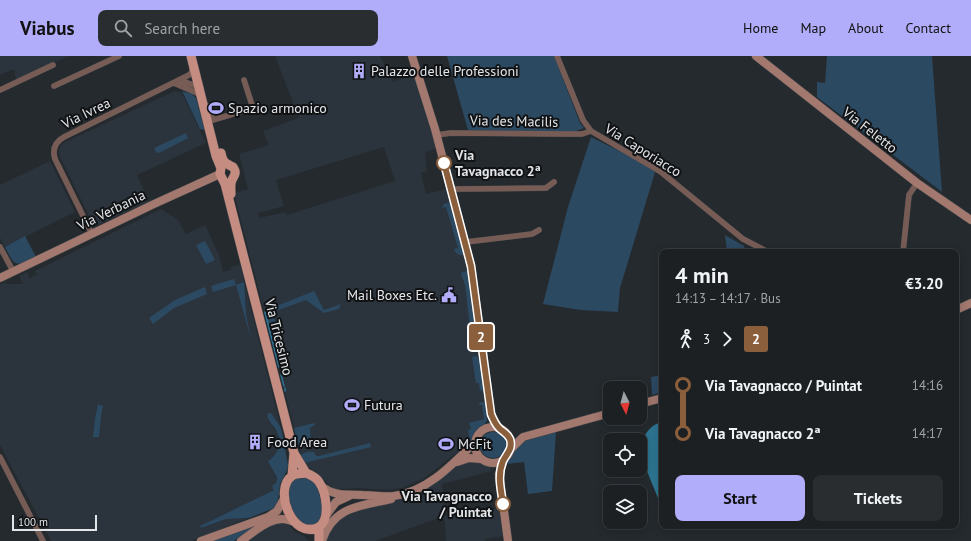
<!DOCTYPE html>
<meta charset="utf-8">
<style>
body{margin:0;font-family:"PT Sans",sans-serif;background:#292d2f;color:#f1f3f6;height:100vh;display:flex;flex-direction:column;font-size:15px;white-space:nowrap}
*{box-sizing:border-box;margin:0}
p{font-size:13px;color:#a0a3a5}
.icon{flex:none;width:22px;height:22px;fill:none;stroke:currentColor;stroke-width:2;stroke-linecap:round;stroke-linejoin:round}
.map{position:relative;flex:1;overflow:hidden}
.side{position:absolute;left:659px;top:193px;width:300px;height:280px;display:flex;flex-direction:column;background:#1c2022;border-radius:8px;box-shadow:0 2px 10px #0003,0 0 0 1px #3a3e40}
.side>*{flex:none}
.badge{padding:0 8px;border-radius:3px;font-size:14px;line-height:26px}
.needle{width:26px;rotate:174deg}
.fabs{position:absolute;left:603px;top:325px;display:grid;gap:8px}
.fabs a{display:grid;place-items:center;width:44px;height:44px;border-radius:8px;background:#1c2022;box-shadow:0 2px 10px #0003,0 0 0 1px #3a3e40;font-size:20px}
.scale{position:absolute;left:12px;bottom:10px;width:85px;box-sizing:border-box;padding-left:4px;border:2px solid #e3e6e9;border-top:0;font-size:11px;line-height:14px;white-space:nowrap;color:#e3e6e9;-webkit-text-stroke:3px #101214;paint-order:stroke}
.map>.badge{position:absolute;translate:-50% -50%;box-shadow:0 0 0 2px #fff}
.legs{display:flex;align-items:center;gap:6px;height:44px;padding:0 16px;font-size:13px}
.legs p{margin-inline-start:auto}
.overview{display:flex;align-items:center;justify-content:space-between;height:68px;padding:0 16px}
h1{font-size:22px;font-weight:600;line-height:30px}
.button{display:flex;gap:8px;margin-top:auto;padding:8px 16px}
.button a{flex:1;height:46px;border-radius:8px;background:#b1adfa;color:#111;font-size:16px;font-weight:600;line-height:46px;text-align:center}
.button a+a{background:#292d2f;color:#f1f3f6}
ul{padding:0 16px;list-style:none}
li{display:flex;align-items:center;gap:14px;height:48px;font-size:15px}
li i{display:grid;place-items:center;width:6px;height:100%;margin:0 5px;background:currentColor}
li i::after{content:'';width:10px;height:10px;margin:-5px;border:3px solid;border-radius:50%;background:#1c2022}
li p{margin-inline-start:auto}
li:first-child i{background:linear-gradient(#0000 50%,currentColor 0)}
li:last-child i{background:linear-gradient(currentColor 50%,#0000 0)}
header{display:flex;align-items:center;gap:24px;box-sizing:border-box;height:56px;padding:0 20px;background:#b1adfa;color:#111}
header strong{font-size:19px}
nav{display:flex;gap:22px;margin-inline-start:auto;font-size:14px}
.search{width:280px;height:36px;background:#292d2f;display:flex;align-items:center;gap:10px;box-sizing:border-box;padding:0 14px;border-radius:8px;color:#a0a3a5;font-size:15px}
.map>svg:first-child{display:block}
.built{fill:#2b343d;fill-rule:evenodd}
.green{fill:#2c4962}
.water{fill:#2d7592}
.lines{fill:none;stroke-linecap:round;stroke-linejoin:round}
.stream{stroke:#2d7592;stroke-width:1.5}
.street-casing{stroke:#43484c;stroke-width:6}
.secondary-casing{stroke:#43484c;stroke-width:9}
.primary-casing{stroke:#43484c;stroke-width:10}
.street{stroke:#775c56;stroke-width:5.5}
.secondary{stroke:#a3786e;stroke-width:8}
.primary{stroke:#c58d81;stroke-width:9}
.line-1-casing{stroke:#fff;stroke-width:9}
.line-1{stroke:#8b5e3c;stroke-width:6}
.stop-1-dot{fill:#fff;stroke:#8b5e3c;stroke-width:2}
.labels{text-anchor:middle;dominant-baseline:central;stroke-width:4;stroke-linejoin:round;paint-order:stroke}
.poi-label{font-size:14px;fill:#e3e6e9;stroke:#101214;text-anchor:start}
.street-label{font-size:14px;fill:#e3e6e9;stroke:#101214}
.stop-label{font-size:14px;font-weight:bold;fill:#e3e6e9;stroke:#101214;text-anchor:start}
</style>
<header>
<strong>Viabus</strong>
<div class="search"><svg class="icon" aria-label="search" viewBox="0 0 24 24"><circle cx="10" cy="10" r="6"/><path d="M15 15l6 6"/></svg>Search here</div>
<nav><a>Home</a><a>Map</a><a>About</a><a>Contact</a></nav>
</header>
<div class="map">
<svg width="971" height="485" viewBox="0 0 971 485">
<rect width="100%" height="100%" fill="#252a2e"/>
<path class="built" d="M 0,0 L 69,0 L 16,24 L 14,13 L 0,19 Z
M 275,0 L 380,0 L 393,26 L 414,18 L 436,92 L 425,96 L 427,115 L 421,117 L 426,138 L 447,133 L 467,204 L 486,343 L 485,363 L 469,367 L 471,373 L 468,374 L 469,385 L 465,390 L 423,423 L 401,432 L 386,434 L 359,432 L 336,433 L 329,429 L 318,417 L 309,412 L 304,407 L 301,399 L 234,137 L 248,133 L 239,98 L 269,89 L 263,75 L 299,62 ZM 384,91 L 395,125 L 287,159 L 286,156 L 259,162 L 258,157 L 284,150 L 276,124 Z
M 175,35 L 181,36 L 206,87 L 137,119 L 149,145 L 100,168 L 96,169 L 93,168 L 60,101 L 59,94 L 61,89 L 65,86 Z
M 50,105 L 75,156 L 5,191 L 0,182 L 0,129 Z
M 161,153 L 178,164 L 186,178 L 205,169 L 219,199 L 223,216 L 230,214 L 231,211 L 241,208 L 244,226 L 282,376 L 280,370 L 271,357 L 269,366 L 275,373 L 278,378 L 279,389 L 276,399 L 269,405 L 277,425 L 274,434 L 200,470 L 201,472 L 226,463 L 249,462 L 191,485 L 51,485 L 0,389 L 0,229 L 6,226 L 7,228 L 23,228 L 19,220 L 27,216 L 30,222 L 37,218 L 35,215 Z
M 467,405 L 479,406 L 489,411 L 492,415 L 442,428 L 445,460 L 499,452 L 503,480 L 485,483 L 485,485 L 446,485 L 444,460 L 375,485 L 325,485 L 331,473 L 346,457 L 408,441 L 419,437 L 455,411 Z
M 281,466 L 288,468 L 295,476 L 304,480 L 309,485 L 246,485 L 271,468 Z"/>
<path class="green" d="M 447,0 L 554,0 L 580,67 L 584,72 L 576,75 L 554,76 L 468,74 Z
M 827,0 L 932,0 L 942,136 L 817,41 L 817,26 L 825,27 Z
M 182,35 L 192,38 L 196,42 L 204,71 L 204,74 L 200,73 Z
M 186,77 L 188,82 L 159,97 L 156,96 L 154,92 Z
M 591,81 L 656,113 L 620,232 L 618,256 L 581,254 L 543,248 L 568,151 Z
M 451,146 L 466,198 C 460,200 456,199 454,193 L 458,192 L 446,151 L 442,152 L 444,148 Z
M 725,179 L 744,190 L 745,196 L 727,196 Z
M 25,180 L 36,201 C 15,211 15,211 5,191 Z
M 205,185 L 215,204 L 206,208 L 196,189 Z
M 469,214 L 477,277 L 471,279 L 465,229 L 461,217 Z
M 234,223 L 236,229 L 244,226 L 246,258 L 251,283 L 236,229 L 213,236 L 211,230 Z
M 205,231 L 207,238 L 174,252 L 153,268 L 149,262 L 175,244 Z
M 314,235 L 324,254 L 341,248 L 339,253 L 324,257 L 306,244 L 276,255 L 274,251 Z
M 264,256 L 275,263 L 277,271 L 273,272 L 283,310 L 278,311 Z
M 477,300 L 478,303 L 481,302 L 485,334 L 480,335 L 479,327 L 476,327 L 472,301 Z
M 662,319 L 662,336 L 652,339 L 651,321 Z
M 481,346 L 486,346 L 487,365 L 468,388 L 469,382 L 468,374 L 471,373 L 469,367 L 484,363 L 482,349 L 478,349 Z
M 98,348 L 103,350 L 101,360 L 99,381 L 93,381 L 95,363 Z
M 271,357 L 280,370 L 282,376 L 288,409 L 287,414 L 280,428 L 278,444 L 274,452 L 249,462 L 226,463 L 201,472 L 200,470 L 274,434 L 272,430 L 276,427 L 277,422 L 268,405 C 279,398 283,386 276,374 C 272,367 269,368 267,358 Z
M 314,367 L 315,369 L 310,372 L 311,388 L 299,392 L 294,372 Z
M480 389a13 13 0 1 1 26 0a13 13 0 1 1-26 0Z
M 556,376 L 552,435 L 528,438 L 524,406 L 506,408 L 514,394 L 525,385 Z
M 370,387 L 371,391 L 304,407 L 301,399 C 304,396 309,395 314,396 L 316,400 L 319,400 Z
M 300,421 L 309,422 L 315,427 L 318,434 L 323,454 L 320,466 L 307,472 L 293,459 L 289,439 L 289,430 L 291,426 Z
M 256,469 L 234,485 L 213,485 Z"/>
<path class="water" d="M 662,366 L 662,447 L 660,447 L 640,398 C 640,384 648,369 662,366 Z"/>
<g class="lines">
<path class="stream" d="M 265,256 L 279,311
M 281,319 L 284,330
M 285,332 L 285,335"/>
<g class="street-casing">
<path id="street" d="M 557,0 L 583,64 L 591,75 L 661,116 L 743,183 L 768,196
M 180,24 L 201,32
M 174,27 L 197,37 L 201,40
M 54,30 L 119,0
M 0,34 L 53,9
M 208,50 L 213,64 L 253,52 L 244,24
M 436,79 L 451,77 L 564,78 L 582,78 L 591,75
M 451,135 L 456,133 L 546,132 L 554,126
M 92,178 L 55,103 C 52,93 55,86 64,81 L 189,19 L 192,16 L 192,12
M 466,186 L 532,178 L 539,174
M 0,191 L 13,215
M 903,196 L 909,139 L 917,127
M 0,401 L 43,485"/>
</g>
<g class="secondary-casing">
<path id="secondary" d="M 412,0 L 435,73 L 471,210 L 491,359 L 498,372
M 756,0 L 917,127 L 971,164
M 0,222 L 154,148 L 220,118
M 956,254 L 971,247
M 640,348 L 662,342
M475 389a18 18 0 1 1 36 0a18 18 0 1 1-36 0Z
M 510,394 L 523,381 L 610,357
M 504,403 L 499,418 L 508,485
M 457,406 L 469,402 L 481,403
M 322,431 C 337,441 347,438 363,439 C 373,439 384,441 394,440 C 427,436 453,408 475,386
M 327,458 L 336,446 L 349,440
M 201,485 L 268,461 L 277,455 L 285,441
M 241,485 C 254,476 274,457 291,465
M 322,485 C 333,450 361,450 391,443"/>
</g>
<g class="primary-casing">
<path id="primary" d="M 191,0 L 216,100 L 221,112 L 220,118 L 225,128 L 236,171 L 294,397 L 306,417
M 221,97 C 223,107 225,107 233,111 C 237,117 235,118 232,124 C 230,128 231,134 231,138
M 306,417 C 311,419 316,421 319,426 C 326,436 331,463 319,471 C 292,485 273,433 292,420 C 296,417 301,418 306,417 Z
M 292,420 L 294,397
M 319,471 L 319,485"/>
</g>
<use href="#street" class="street"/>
<use href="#secondary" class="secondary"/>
<use href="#primary" class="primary"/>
</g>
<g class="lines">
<g class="line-1-casing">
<path id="line-1" d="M 444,107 L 471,210 L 491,358 C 493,363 496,369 499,372 C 503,376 507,377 510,383 C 513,393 507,397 503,405 C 497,420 501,433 503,448"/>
</g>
<use href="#line-1" class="line-1"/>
</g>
<defs>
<g id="building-bare" transform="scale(1.2)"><path d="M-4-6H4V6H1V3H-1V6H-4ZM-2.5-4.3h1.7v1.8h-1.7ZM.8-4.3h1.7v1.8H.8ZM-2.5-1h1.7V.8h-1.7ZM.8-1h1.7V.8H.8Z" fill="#b1adfa" stroke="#101214" stroke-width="2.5" paint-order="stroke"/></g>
<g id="stadium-bare" transform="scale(1.2)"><path d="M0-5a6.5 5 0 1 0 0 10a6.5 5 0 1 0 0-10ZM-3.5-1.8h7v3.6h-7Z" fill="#b1adfa" stroke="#101214" stroke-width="2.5" paint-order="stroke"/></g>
<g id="civic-bare" transform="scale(1.2)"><path d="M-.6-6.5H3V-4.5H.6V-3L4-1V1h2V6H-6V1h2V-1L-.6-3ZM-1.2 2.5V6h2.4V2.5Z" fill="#b1adfa" stroke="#101214" stroke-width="2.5" paint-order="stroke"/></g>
</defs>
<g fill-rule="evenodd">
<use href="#building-bare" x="359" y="15"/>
<use href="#stadium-bare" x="216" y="52"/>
<use href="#civic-bare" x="449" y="239"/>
<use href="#stadium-bare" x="352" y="349"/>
<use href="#building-bare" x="255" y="386"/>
<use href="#stadium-bare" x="446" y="388"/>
</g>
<g class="stop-1-dot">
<circle cx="444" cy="107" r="7"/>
<circle cx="503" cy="448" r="7"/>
</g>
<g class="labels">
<g class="poi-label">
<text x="371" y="15">Palazzo delle Professioni</text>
<text x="228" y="52">Spazio armonico</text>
<text x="437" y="239" text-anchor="end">Mail Boxes Etc.</text>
<text x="364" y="349">Futura</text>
<text x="267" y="386">Food Area</text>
<text x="458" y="388">McFit</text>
</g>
<g class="street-label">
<text transform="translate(86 57) rotate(-26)">Via Ivrea</text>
<text transform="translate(514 65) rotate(1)">Via des Macilis</text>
<text transform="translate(870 74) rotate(38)">Via Feletto</text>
<text transform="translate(643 94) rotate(32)">Via Caporiacco</text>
<text transform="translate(111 154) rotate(-26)">Via Verbania</text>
<text transform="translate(279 281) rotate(76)">Via Tricesimo</text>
</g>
<g class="stop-label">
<text x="455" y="99">Via<tspan x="455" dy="16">Tavagnacco 2ª</tspan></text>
<text x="492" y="440" text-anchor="end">Via Tavagnacco<tspan x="492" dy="16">/ Puintat</tspan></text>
</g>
</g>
</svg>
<div class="fabs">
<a><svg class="needle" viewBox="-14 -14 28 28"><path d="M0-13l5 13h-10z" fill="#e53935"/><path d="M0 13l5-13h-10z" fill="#a0a3a5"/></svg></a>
<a><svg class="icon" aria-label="locate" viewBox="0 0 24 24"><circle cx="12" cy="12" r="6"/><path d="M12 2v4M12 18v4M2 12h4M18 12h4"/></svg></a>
<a><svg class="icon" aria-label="layers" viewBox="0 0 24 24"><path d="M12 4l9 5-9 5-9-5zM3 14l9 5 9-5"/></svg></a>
</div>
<div class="scale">100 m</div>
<b class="badge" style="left:481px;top:281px;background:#8b5e3c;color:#fff">2</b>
<section class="side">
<div class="overview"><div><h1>4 min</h1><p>14:13 – 14:17 · Bus</p></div><b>€3.20</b></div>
<div class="legs"><svg class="icon" aria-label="walk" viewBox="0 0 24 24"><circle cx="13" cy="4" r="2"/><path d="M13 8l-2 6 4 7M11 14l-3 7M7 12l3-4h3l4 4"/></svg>3<svg class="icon" aria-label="forward" viewBox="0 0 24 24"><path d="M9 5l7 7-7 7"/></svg><b class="badge" style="background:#8b5e3c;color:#fff">2</b></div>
<ul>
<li><i style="color:#8b5e3c"></i><b>Via Tavagnacco / Puintat</b><p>14:16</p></li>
<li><i style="color:#8b5e3c"></i><b>Via Tavagnacco 2ª</b><p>14:17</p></li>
</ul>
<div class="button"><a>Start</a><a>Tickets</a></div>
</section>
</div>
